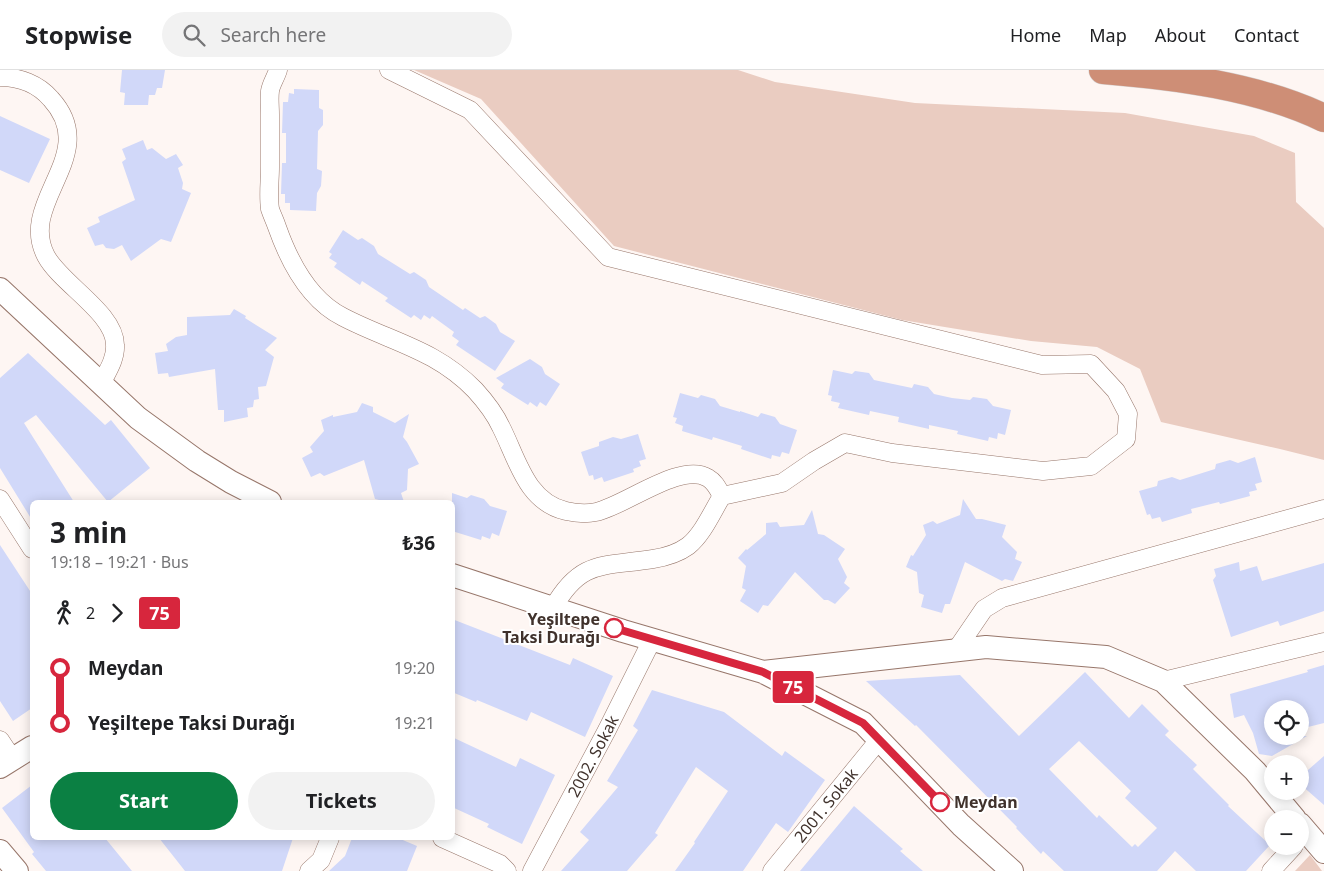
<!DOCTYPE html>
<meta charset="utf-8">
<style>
body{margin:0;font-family:"Noto Sans",sans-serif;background:#f2f2f2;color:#202124;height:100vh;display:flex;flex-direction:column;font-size:19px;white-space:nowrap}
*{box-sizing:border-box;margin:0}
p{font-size:16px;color:#757577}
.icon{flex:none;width:28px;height:28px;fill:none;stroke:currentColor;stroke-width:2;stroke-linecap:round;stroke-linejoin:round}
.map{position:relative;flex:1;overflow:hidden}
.details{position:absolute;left:30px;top:430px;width:425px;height:340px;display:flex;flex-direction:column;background:#fff;border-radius:8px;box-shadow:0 2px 12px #0003}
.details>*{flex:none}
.badge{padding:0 10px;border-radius:4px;font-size:18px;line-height:32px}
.buttons{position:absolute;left:1264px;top:630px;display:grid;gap:10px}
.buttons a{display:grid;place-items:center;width:45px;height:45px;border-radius:50%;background:#fff;box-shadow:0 2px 12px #0003;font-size:25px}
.map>.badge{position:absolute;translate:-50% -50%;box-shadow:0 0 0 2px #fff}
.legs{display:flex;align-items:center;gap:8px;height:55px;padding:0 20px;font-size:16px}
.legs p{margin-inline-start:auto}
.summary{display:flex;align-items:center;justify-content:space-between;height:85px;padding:0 20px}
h1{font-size:28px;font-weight:700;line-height:38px}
.primary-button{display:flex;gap:10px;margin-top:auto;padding:10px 20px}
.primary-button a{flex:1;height:58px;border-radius:30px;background:#0b8043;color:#fff;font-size:20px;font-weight:700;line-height:58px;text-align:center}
.primary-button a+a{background:#f2f2f2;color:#202124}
ul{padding:0 20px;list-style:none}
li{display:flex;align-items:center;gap:18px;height:55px;font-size:19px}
li i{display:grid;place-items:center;width:8px;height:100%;margin:0 6px;background:currentColor}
li i::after{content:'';width:12px;height:12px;margin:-6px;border:4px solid;border-radius:50%;background:#fff}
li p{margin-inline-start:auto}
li:first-child i{background:linear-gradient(#0000 50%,currentColor 0)}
li:last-child i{background:linear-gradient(currentColor 50%,#0000 0)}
header{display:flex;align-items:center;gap:30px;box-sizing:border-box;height:70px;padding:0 25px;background:#fff;border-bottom:1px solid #e0e0e0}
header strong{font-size:24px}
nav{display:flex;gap:28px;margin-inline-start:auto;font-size:18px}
.search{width:350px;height:45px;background:#f2f2f2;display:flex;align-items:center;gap:12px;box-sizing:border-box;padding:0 18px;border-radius:28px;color:#757577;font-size:19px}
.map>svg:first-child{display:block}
.green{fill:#eaccc1}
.building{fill:#d1d8f9;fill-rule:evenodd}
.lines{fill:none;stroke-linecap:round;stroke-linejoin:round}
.minor-casing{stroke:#97766a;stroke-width:19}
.tertiary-casing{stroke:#97766a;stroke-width:24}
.trunk-casing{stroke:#d5d2d1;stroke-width:29}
.minor{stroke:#fff;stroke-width:18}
.tertiary{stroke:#fff;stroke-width:22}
.trunk{stroke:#ce8e76;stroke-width:28}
.line-1-casing{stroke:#fff;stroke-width:11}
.line-1{stroke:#d7263d;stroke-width:8}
.stop-1-dot{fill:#fff;stroke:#d7263d;stroke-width:2.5}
.labels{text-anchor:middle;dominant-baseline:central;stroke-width:4;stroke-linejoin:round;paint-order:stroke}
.stop-label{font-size:16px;font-weight:bold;fill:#40322c;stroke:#fff;text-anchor:end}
.street-label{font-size:16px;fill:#40322c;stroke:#fff}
</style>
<header>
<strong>Stopwise</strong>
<div class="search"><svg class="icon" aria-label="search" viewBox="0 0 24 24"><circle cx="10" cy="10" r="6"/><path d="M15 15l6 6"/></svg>Search here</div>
<nav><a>Home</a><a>Map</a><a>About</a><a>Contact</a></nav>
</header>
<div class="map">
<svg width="1324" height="801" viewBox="0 0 1324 801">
<rect width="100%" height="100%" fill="#fef6f3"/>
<path class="green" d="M 414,0 L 738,0 L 775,12 L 915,33 L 1125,43 L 1254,66 L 1295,83 L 1296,132 L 1324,158 L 1324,390 L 1280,379 L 1161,352 L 1140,299 L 1097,277 L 1031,271 L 902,250 L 614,176 L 481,29 Z
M 1310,785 L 1322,801 L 1295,801 Z"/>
<path class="building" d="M 122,0 L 165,0 L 162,18 L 157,18 L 155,25 L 149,25 L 148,35 L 124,35 L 125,23 L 120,22 Z
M 294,19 L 319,20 L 319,38 L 323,40 L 323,55 L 318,61 L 317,99 L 322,101 L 321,116 L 317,123 L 316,141 L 290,140 L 290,133 L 285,133 L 285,124 L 281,124 L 282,93 L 286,93 L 286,63 L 282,63 L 283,32 L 288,32 L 289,23 L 294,24 Z
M 0,46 L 50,69 L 29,113 L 0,100 Z
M 143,70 L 147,80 L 152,78 L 166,89 L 176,84 L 183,95 L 178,98 L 183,113 L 182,119 L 191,123 L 171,172 L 161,169 L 131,191 L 122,175 L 114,179 L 106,178 L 103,174 L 95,176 L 87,158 L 100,152 L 98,147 L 135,130 L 122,92 L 126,89 L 122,79 Z
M 343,160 L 358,170 L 362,168 L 374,176 L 378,184 L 410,204 L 414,202 L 426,210 L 429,217 L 463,240 L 465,238 L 480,248 L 485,246 L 496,254 L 500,262 L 515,271 L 495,301 L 456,275 L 459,271 L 452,266 L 454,262 L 432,246 L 430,249 L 424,245 L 421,250 L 414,245 L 411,248 L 385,231 L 388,228 L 362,211 L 360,215 L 334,197 L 337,193 L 329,188 L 332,184 L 329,182 Z
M 234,239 L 246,246 L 245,248 L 277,268 L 265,280 L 274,287 L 266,316 L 258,317 L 259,329 L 254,330 L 253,337 L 247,338 L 248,347 L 224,352 L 224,340 L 218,340 L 215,299 L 169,307 L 168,303 L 158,304 L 155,283 L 168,281 L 166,274 L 176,267 L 187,265 L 187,247 L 230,245 Z
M 28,283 L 105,355 L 111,350 L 150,398 L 108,432 L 36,345 L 24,353 L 74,432 L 32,432 L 32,450 L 0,398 L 0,308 Z
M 530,289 L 542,297 L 545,304 L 560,314 L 546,336 L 540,332 L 537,337 L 530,332 L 528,335 L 501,318 L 504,314 L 496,308 Z
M 833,300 L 852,304 L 855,301 L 869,303 L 874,310 L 912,318 L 914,314 L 928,317 L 934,324 L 952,328 L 970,330 L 973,327 L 987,329 L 993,336 L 1011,340 L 1005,365 L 998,363 L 997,369 L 989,367 L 988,371 L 957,364 L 958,361 L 929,355 L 929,359 L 898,352 L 899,347 L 870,341 L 869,345 L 838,338 L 840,333 L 831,331 L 832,326 L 828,325 Z
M 680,323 L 698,328 L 701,325 L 715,329 L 720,336 L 740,342 L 740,341 L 758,347 L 761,343 L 775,347 L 780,354 L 797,360 L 789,384 L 782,382 L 780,387 L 772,385 L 771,389 L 741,379 L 742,376 L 713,367 L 712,370 L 682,361 L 683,356 L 675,353 L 677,348 L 673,347 Z
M 362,333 L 373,337 L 373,342 L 395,353 L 409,344 L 403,367 L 407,372 L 419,394 L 408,399 L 407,420 L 401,423 L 404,432 L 381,432 L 379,430 L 375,429 L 364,390 L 324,406 L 320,403 L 311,407 L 302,388 L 313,382 L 310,377 L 324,361 L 321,350 L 333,345 L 333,347 L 357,342 Z
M 638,364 L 646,389 L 639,391 L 641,396 L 633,399 L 634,402 L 604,412 L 602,407 L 594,410 L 593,405 L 589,406 L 581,382 L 599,376 L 599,372 L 613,367 L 621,369 Z
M 1255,387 L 1262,412 L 1255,414 L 1257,420 L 1249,422 L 1250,426 L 1220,434 L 1219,432 L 1191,439 L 1192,443 L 1162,452 L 1160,447 L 1152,449 L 1150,444 L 1147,445 L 1139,421 L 1157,416 L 1158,411 L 1172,407 L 1180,410 L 1215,399 L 1216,394 L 1230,390 L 1238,393 Z
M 452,423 L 467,428 L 471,425 L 484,429 L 490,436 L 507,441 L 499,466 L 492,463 L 490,469 L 482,466 L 481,470 L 452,461 Z
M 963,429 L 976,449 L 982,449 L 1006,455 L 1002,467 L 1017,482 L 1015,489 L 1022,492 L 1013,511 L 1005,509 L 1002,511 L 965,492 L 950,534 L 945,534 L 942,543 L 921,537 L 924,525 L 919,523 L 917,502 L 906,497 L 911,485 L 913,486 L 926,465 L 923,455 L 933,451 L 937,454 L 960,445 Z
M 812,440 L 818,464 L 824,465 L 845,479 L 838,489 L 847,507 L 844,513 L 850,518 L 835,534 L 828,530 L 824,530 L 795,502 L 768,536 L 763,535 L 758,543 L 740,531 L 746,520 L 742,518 L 746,496 L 738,488 L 746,479 L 747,480 L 766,464 L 766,453 L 777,452 L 780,457 L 804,455 Z
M 0,475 L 32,524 L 32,638 L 13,651 L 0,631 Z
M 1239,492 L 1240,501 L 1257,496 L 1262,511 L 1324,493 L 1324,541 L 1280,556 L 1278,551 L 1231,567 L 1213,510 L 1216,506 L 1214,499 Z
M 452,549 L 570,595 L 573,588 L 613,606 L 585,667 L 531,642 L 527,651 L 477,630 L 476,632 L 452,622 Z
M 1324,595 L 1324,653 L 1300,659 L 1300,639 L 1272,639 L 1272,666 L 1307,666 L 1272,686 L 1259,684 L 1253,663 L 1244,645 L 1234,648 L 1230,624 L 1308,602 L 1307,600 Z
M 1085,602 L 1129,648 L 1142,634 L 1169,661 L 1165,665 L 1197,695 L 1193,699 L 1229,735 L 1228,736 L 1270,775 L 1246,801 L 1196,801 L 1175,781 L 1157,801 L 1064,801 L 1043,781 L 1041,784 L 1016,758 L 1017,757 L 916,655 L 915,656 L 866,611 L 960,605 L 1019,666 ZM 1079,671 L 1131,721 L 1125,728 L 1157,758 L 1138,777 L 1135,774 L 1132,777 L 1099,745 L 1097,748 L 1049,699 Z
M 652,620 L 724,642 L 782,686 L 785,681 L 825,710 L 788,762 L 776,753 L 743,801 L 675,801 L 695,773 L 694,772 L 728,721 L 696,697 L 655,763 L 658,765 L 627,801 L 561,801 L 589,770 L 580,762 L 618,717 L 607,711 L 638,660 L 633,656 Z
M 452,667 L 516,697 L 520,688 L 555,705 L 522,774 L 487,757 L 489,754 L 452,737 Z
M 1324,686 L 1324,735 L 1300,714 L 1300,707 Z
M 32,715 L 32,768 L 105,768 L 132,801 L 46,801 L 32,784 L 34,782 L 2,738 Z
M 854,736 L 903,779 L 900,781 L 923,801 L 800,801 Z
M 159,768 L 293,768 L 282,801 L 185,801 Z
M 352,768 L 398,768 L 417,776 L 407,801 L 329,801 L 345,786 Z"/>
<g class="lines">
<g class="minor-casing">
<g id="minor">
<path d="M 278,0 C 276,7 271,14 270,21 C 269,29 270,37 270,44 C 270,62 270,80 270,97 C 270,110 268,126 270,139 C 272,145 275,151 277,157 C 289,191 309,230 343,247 C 391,272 435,279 475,320 C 485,331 495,344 501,357 C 517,388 526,432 566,441 C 575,443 586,444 596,442 C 625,436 681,391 708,408 C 715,412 718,419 722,426"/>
<path d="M 389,0 L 470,40 L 608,187 L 1042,295 L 1091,294 L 1116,321 L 1128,344 L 1126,369 L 1091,396 L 1043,401 L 892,383 L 845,373 L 814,391 L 782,413 L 722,426 C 712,442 703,464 688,476 C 677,484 666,487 653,489 C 603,497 581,489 553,538"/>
<path d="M 0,7 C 19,7 38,14 51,29 C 102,85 17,131 46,186 C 61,214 115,243 115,275 C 116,289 107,302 101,314"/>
<path d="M 0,429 L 32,479"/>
<path d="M 956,580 L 984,539 L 1002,528 L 1324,439"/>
<path d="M 1163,611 L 1324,572"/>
<path d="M 0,670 L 12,688"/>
<path d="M 442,768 L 500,794 L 507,801"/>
<path d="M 309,801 L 321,790 L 330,768"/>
<path id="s1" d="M 532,801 L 607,660 L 652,570"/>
<path id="s2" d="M 772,801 L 879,670"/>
<path d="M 1271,801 L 1294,776"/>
</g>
</g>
<g class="tertiary-casing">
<path id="tertiary" d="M 0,219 L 138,348 L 197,391 L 231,412 L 270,432
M 452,505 L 623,561 L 763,602 L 863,653 L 961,755 L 1012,801
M 763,602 L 986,577 L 1106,587 L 1163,611 L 1255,701 L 1295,749
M 0,697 L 32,677
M 1300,754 L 1324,782
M 0,781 L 17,801"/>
</g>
<g class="trunk-casing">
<path id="trunk" d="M 1103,0 C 1176,6 1257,16 1324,48"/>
</g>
<use href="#minor" class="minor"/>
<use href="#tertiary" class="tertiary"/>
<use href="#trunk" class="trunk"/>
</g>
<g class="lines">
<g class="line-1-casing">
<path id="line-1" d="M 614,558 L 763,602 L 863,653 L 940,732"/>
</g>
<use href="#line-1" class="line-1"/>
</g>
<g class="stop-1-dot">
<circle cx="614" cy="558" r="9"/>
<circle cx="940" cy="732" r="9"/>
</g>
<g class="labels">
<g class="stop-label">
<text x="600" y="549">Yeşiltepe<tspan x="600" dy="18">Taksi Durağı</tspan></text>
<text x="954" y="732" text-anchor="start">Meydan</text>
</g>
<g class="street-label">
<text stroke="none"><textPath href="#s1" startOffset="130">2002. Sokak</textPath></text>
<text stroke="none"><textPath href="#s2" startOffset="85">2001. Sokak</textPath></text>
</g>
</g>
</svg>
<div class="buttons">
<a><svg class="icon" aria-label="locate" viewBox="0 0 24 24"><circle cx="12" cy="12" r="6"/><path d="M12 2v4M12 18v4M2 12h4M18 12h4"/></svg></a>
<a>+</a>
<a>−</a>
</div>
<b class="badge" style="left:793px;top:617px;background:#d7263d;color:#fff">75</b>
<section class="details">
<div class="summary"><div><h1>3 min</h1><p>19:18 – 19:21 · Bus</p></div><b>₺36</b></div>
<div class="legs"><svg class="icon" aria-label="walk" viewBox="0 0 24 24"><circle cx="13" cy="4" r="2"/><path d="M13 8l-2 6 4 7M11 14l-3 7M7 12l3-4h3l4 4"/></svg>2<svg class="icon" aria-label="forward" viewBox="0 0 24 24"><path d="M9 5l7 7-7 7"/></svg><b class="badge" style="background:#d7263d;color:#fff">75</b></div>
<ul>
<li><i style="color:#d7263d"></i><b>Meydan</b><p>19:20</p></li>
<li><i style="color:#d7263d"></i><b>Yeşiltepe Taksi Durağı</b><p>19:21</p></li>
</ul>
<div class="primary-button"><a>Start</a><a>Tickets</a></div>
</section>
</div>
